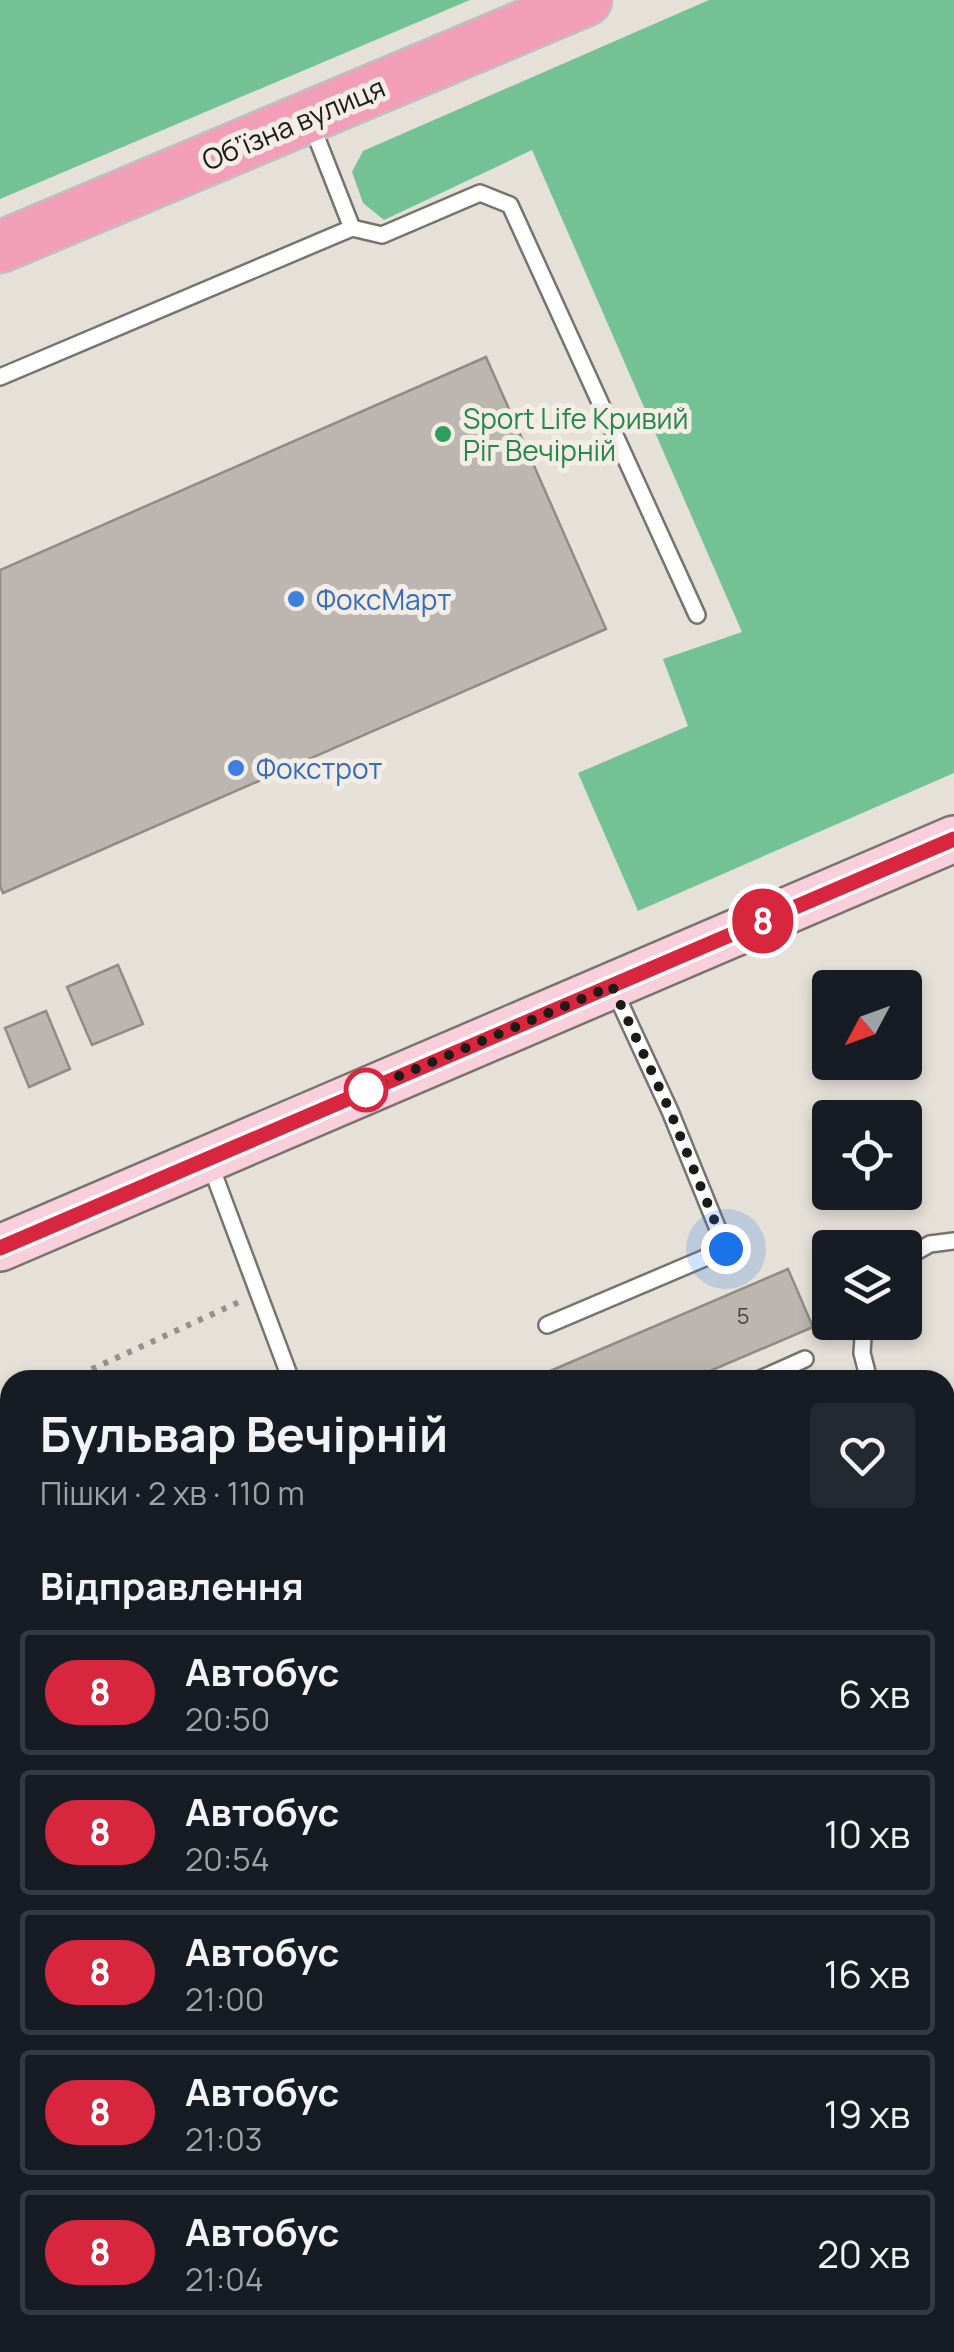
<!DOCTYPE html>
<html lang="uk">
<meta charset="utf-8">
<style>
body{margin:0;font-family:Manrope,sans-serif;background:#242831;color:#f1f3f6;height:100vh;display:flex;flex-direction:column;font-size:38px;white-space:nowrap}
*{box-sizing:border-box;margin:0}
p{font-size:32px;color:#9ea1a6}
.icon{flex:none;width:55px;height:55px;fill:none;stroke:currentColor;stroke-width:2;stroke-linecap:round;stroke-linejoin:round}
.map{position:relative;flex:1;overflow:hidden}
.drawer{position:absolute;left:0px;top:1370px;width:955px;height:982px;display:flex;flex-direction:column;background:#171b24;border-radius:30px 30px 0 0;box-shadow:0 5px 15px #0003}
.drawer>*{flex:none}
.badge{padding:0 20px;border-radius:32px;font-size:35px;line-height:65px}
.needle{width:65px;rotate:229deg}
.controls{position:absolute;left:812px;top:970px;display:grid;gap:20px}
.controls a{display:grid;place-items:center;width:110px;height:110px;border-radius:10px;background:#171b24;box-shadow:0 5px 15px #0003;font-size:50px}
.you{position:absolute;width:50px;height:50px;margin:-25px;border:8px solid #fff;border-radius:50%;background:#1a73e8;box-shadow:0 0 0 15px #1a73e833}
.map>.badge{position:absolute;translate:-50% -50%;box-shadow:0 0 0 5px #fff}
h2{padding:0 40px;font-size:38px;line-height:90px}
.round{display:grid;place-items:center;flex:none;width:105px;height:105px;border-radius:10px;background:#242831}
.head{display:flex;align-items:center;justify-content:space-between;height:170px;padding:0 40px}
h1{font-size:48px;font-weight:700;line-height:75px}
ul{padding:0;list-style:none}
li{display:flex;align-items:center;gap:30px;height:125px;margin:0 20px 15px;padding:0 20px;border:5px solid #363941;border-radius:10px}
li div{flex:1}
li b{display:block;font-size:38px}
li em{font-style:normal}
li .badge{min-width:110px;font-weight:700;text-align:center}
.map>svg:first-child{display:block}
.built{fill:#ded3c6}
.green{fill:#73c195}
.building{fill:#bbb6af;stroke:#908c85;stroke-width:2.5}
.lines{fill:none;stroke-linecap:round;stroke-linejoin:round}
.lane-casing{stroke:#78736d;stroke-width:20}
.secondary-casing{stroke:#78736d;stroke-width:50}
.primary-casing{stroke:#c0bfbf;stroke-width:55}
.path{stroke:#94918b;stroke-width:6;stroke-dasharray:5 8;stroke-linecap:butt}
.lane{stroke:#fff;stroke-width:15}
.secondary{stroke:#f9cfdb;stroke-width:45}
.primary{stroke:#f39eb8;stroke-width:50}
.line-casing{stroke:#fff;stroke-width:22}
.line{stroke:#d7263d;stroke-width:15}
.walk{stroke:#1d1b19;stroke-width:10;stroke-dasharray:0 18}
.leisure-dot{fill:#2e9e5b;stroke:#f3ede5;stroke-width:4}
.shop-dot{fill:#3f7fe0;stroke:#f3ede5;stroke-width:4}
.stop-dot{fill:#fff;stroke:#d7263d;stroke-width:5}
.labels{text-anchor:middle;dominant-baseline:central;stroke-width:10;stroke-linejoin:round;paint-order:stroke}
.number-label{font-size:22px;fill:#44423e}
.street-label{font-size:28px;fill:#1d1b19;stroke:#f3ede5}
.leisure-label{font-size:28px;fill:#27864d;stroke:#f3ede5;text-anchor:start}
.shop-label{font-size:28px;fill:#366cbe;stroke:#f3ede5;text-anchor:start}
</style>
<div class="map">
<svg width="954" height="2352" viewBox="0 0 954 2352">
<rect width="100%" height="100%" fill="#e5e0d8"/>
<path class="built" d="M 954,1736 L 954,2086 L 945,2066 L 945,1740 Z
M 10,2123 L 10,2200 L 0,2203 L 0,2127 Z
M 945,2144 L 954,2164 L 954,2327 L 945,2331 Z
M 620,2343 L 915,2343 L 891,2352 L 642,2352 Z"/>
<path class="green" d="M 0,0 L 470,0 L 0,199 Z
M 709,0 L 954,0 L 954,773 L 638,911 L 578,773 L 688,726 L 663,659 L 742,632 L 532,150 L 384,220 L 363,203 L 352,172 L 363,151 Z"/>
<path class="building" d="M 486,357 L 606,629 L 3,893 L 0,886 L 0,570 Z
M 118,965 L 143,1024 L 92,1045 L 67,987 Z
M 46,1011 L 70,1069 L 29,1087 L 5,1028 Z
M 788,1269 L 813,1327 L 689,1380 L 545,1380 L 543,1374 Z
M 3,1761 L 10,1777 L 10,1791 L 0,1795 L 0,1762 Z
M 10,1939 L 10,2009 L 0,2013 L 0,1943 Z
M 176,2342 L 412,2342 L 438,2352 L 202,2352 Z"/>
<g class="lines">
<g class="lane-casing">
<path id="lane" d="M 310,121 L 352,228 L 382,235 L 480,193 L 510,205 L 697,615
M 0,377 L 352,228
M 210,1164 L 291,1380
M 905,1258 L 930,1244 L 954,1241
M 864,1322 L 862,1353 L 869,1380
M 547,1325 L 726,1249 L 670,1111 L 614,990
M 758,1380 L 805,1359
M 945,1539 L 954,1554
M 945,1688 L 954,1684
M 0,1891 L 10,1887
M 0,2080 L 10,2076
M 85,2342 L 112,2352
M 927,2342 L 932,2352"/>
</g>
<g class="secondary-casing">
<path id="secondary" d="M 0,1248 L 954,839"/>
</g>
<g class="primary-casing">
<path id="primary" d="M 0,247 L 586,0"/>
</g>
<path class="path" d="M 68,1380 L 239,1302
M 0,1411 L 10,1406"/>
<use href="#lane" class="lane"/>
<use href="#secondary" class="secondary"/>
<use href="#primary" class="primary"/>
</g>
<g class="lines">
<g class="line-casing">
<path id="line" d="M 0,1248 L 954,839"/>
</g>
<use href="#line" class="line"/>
<path class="walk" d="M 366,1090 L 612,986 L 670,1111 L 726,1249"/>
</g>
<circle class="leisure-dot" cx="443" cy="434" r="10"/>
<g class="shop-dot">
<circle cx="296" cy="599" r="10"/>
<circle cx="236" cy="768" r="10"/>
</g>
<circle class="stop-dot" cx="366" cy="1090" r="20"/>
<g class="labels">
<g class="number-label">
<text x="743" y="1316">5</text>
</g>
<g class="street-label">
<text transform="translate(293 123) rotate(-23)">Обʼїзна вулиця</text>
</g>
<g class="leisure-label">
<text x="463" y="418">Sport Life Кривий<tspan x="463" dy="32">Ріг Вечірній</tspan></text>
</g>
<g class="shop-label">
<text x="316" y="599">ФоксМарт</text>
<text x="256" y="768">Фокстрот</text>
</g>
</g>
</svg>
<div class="controls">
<a><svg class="needle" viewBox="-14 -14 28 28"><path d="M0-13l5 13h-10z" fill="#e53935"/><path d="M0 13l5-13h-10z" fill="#9ea1a6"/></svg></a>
<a><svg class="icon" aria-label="locate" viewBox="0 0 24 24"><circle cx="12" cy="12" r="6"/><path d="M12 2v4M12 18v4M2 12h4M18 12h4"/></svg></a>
<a><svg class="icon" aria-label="layers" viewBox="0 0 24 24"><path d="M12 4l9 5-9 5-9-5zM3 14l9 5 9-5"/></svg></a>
</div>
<div class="you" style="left:726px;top:1249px"></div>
<b class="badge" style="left:763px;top:921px;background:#d7263d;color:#fff">8</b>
<section class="drawer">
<div class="head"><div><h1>Бульвар Вечірній</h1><p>Пішки · 2 хв · 110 m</p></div><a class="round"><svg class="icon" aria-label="heart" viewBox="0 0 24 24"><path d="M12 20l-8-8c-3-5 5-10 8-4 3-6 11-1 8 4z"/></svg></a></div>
<h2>Відправлення</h2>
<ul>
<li><span class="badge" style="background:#d7263d;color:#fff">8</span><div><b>Автобус</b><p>20:50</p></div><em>6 хв</em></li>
<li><span class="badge" style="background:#d7263d;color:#fff">8</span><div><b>Автобус</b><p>20:54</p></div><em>10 хв</em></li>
<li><span class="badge" style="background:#d7263d;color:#fff">8</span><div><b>Автобус</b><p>21:00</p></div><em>16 хв</em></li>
<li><span class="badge" style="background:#d7263d;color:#fff">8</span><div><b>Автобус</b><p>21:03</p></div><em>19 хв</em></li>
<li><span class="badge" style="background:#d7263d;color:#fff">8</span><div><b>Автобус</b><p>21:04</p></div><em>20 хв</em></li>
</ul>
</section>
</div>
